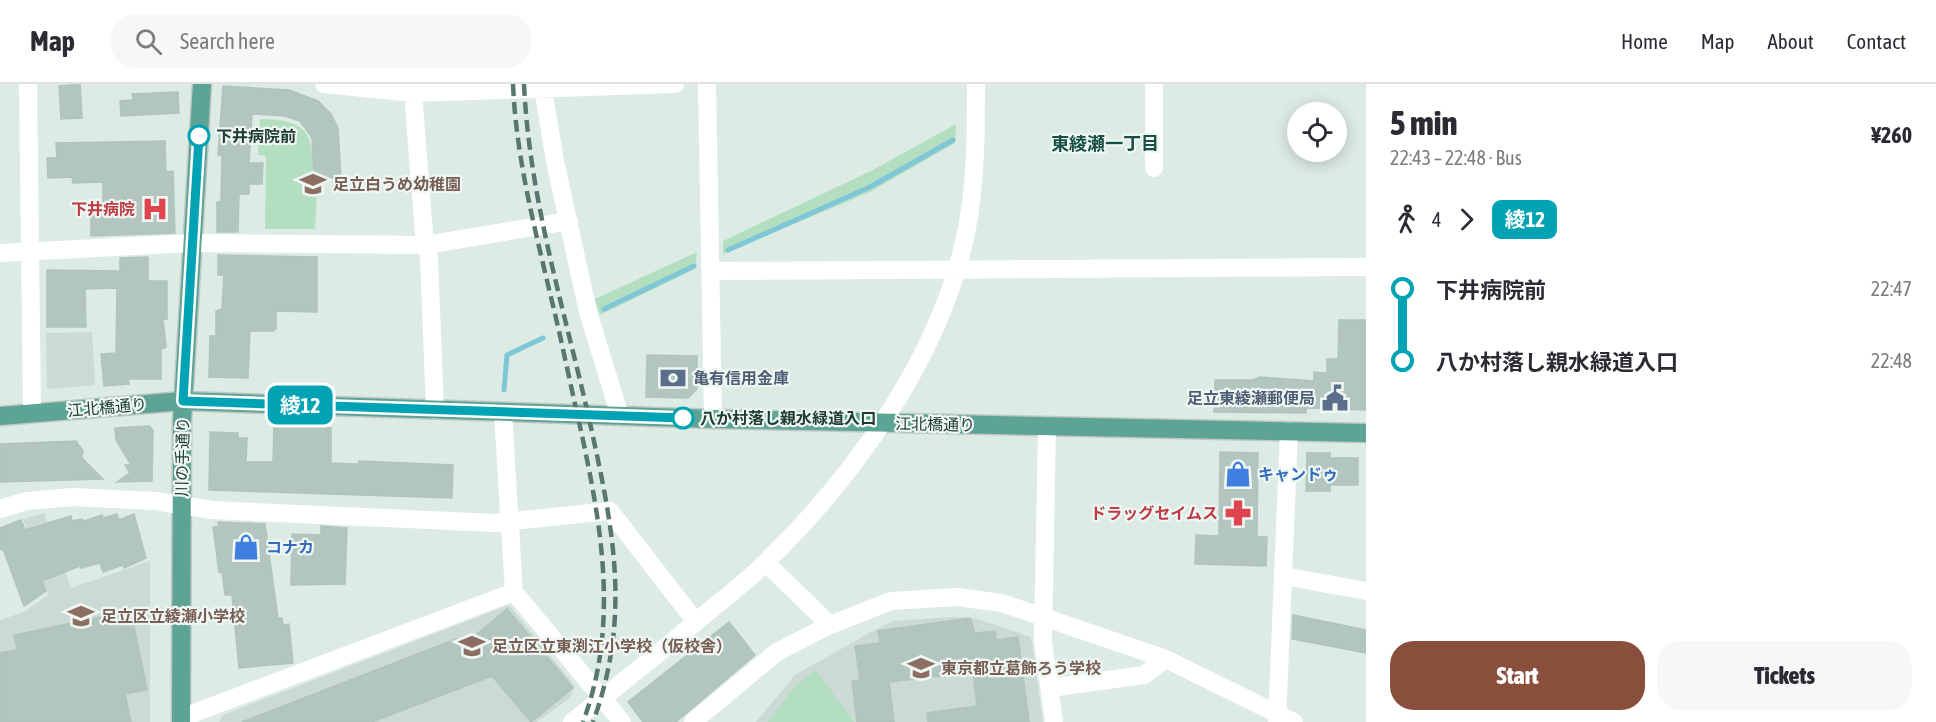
<!DOCTYPE html>
<meta charset="utf-8">
<style>
body{margin:0;font-family:"Asap Condensed","Noto Sans JP",sans-serif;background:#f7f7f7;color:#2b2b33;height:100vh;display:flex;flex-direction:column;font-size:22px;white-space:nowrap}
*{box-sizing:border-box;margin:0}
p{font-size:20px;color:#7c7c81}
.icon{flex:none;width:33px;height:33px;fill:none;stroke:currentColor;stroke-width:2;stroke-linecap:round;stroke-linejoin:round}
.map{position:relative;flex:1;overflow:hidden}
.panel{display:flex;flex-direction:column;background:#fff;width:570px}
.panel>*{flex:none}
.badge{padding:0 12px;border-radius:9px;font-size:21px;line-height:39px}
.tools{position:absolute;left:1287px;top:18px;display:grid;gap:12px}
.tools a{display:grid;place-items:center;width:60px;height:60px;border-radius:50%;background:#fff;box-shadow:0 3px 15px #0003;font-size:30px}
.map>.badge{position:absolute;translate:-50% -50%;box-shadow:0 0 0 3px #fff}
.legs{display:flex;align-items:center;gap:9px;height:66px;padding:0 24px;font-size:20px}
.legs p{margin-inline-start:auto}
.overview{display:flex;align-items:center;justify-content:space-between;height:102px;padding:0 24px}
h1{font-size:33px;font-weight:800;line-height:45px}
.primary-button{display:flex;gap:12px;margin-top:auto;padding:12px 24px}
.primary-button a{flex:1;height:69px;border-radius:24px;background:#8a4f3c;color:#fff;font-size:24px;font-weight:800;line-height:69px;text-align:center}
.primary-button a+a{background:#f7f7f7;color:#2b2b33}
ul{padding:0 24px;list-style:none}
li{display:flex;align-items:center;gap:21px;height:72px;font-size:22px}
li i{display:grid;place-items:center;width:9px;height:100%;margin:0 8px;background:currentColor}
li i::after{content:'';width:15px;height:15px;margin:-8px;border:4px solid;border-radius:50%;background:#fff}
li p{margin-inline-start:auto}
li:first-child i{background:linear-gradient(#0000 50%,currentColor 0)}
li:last-child i{background:linear-gradient(currentColor 50%,#0000 0)}
header{display:flex;align-items:center;gap:36px;box-sizing:border-box;height:84px;padding:0 30px;background:#fff;border-bottom:2px solid #e1e1e2}
header strong{font-size:28px}
nav{display:flex;gap:33px;margin-inline-start:auto;font-size:21px}
.search{width:420px;height:54px;background:#f7f7f7;display:flex;align-items:center;gap:15px;box-sizing:border-box;padding:0 21px;border-radius:24px;color:#7c7c81;font-size:22px}
main{display:flex;flex:1;min-height:0}
.map>svg:first-child{display:block}
.built{fill:#cbdad4}
.park{fill:#b3dec0}
.lines{fill:none;stroke-linecap:round;stroke-linejoin:round}
.stream{stroke:#7fc6d6;stroke-width:5}
.building{fill:#b2c5be;stroke:#afc5bc;stroke-width:1.5}
.major-casing{stroke:#c0c8c6;stroke-width:21}
.minor{stroke:#fff;stroke-width:18}
.major{stroke:#5da494;stroke-width:18}
.rail{stroke:#577770;stroke-width:4.5;stroke-dasharray:12 6;stroke-linecap:butt}
.line-1-casing{stroke:#fff;stroke-width:14}
.line-1{stroke:#00a3b4;stroke-width:9}
.stop-1-dot{fill:#fff;stroke:#00a3b4;stroke-width:3}
.labels{text-anchor:middle;dominant-baseline:central;stroke-width:4.5;stroke-linejoin:round;paint-order:stroke}
.stop-label{font-size:16px;font-weight:bold;fill:#1e3b34;stroke:#eef7f3;text-anchor:start}
.education-label{font-size:16px;font-weight:bold;fill:#785e54;stroke:#eef7f3;text-anchor:start}
.health-label{font-size:16px;font-weight:bold;fill:#be3a42;stroke:#eef7f3;text-anchor:end}
.service-label{font-size:16px;font-weight:bold;fill:#4e5e75;stroke:#eef7f3;text-anchor:start}
.street-label{font-size:16px;fill:#1e3b34;stroke:#eef7f3}
.shop-label{font-size:16px;font-weight:bold;fill:#366cbe;stroke:#eef7f3;text-anchor:start}
.neighbourhood-label{font-size:18px;font-weight:bold;fill:#184f43;stroke:#eef7f3}
</style>
<header>
<strong>Map</strong>
<div class="search"><svg class="icon" aria-label="search" viewBox="0 0 24 24"><circle cx="10" cy="10" r="6"/><path d="M15 15l6 6"/></svg>Search here</div>
<nav><a>Home</a><a>Map</a><a>About</a><a>Contact</a></nav>
</header>
<main>
<div class="map">
<svg width="1366" height="638" viewBox="0 0 1366 638">
<rect width="100%" height="100%" fill="#ddebe5"/>
<path class="built" d="M 92,248 L 95,301 L 52,305 L 47,303 L 46,249 Z
M 44,429 L 71,504 L 150,477 L 150,638 L 0,638 L 0,536 L 24,528 L 48,511 L 23,435 Z
M 509,521 L 575,602 L 570,614 L 537,638 L 219,638 L 223,631 Z
M 952,533 L 975,534 L 1031,553 L 1043,638 L 756,638 L 795,591 L 871,548 L 893,537 Z"/>
<path class="park" d="M 260,35 C 319,36 312,58 313,107 L 317,108 L 315,145 L 265,145 L 266,72 L 258,71 Z
M 956,40 L 955,59 L 870,108 L 723,170 L 723,157 L 871,87 Z
M 697,168 L 695,185 L 600,231 L 595,215 Z
M 816,586 L 854,638 L 768,638 L 795,603 Z"/>
<g class="lines">
<path class="stream" d="M 728,166 L 870,103 L 953,56
M 604,225 L 694,182
M 504,306 L 507,271 L 543,254"/>
</g>
<path class="building" d="M 80,0 L 82,34 L 61,35 L 59,2 Z
M 223,2 L 289,6 L 318,17 L 331,30 L 338,44 L 341,96 L 314,96 L 312,54 L 300,37 L 285,32 L 252,30 L 249,79 L 263,79 L 262,100 L 249,100 L 249,110 L 239,110 L 238,148 L 217,148 L 217,118 L 221,118 L 222,71 L 218,71 Z
M 178,8 L 179,29 L 121,32 L 120,17 L 133,16 L 132,10 Z
M 165,57 L 166,88 L 173,87 L 175,149 L 91,152 L 91,128 L 103,128 L 103,98 L 73,99 L 72,93 L 48,94 L 47,74 L 57,74 L 56,59 Z
M 218,171 L 317,173 L 317,228 L 276,227 L 276,245 L 273,247 L 250,247 L 248,294 L 209,293 L 210,252 L 216,252 L 216,227 L 222,225 L 224,191 L 218,191 Z
M 148,173 L 148,197 L 167,197 L 167,235 L 163,235 L 166,263 L 161,265 L 161,295 L 128,295 L 129,300 L 104,302 L 101,270 L 116,269 L 117,204 L 85,205 L 86,243 L 47,243 L 47,186 L 120,187 L 120,174 Z
M 1339,236 L 1366,236 L 1366,326 L 1306,324 L 1306,329 L 1214,328 L 1215,296 L 1253,296 L 1260,293 L 1314,297 L 1314,288 L 1327,289 L 1327,275 L 1338,275 Z
M 647,271 L 697,272 L 697,305 L 688,314 L 646,313 Z
M 149,342 L 153,346 L 152,397 L 117,398 L 130,389 L 125,381 L 131,381 L 116,356 L 115,344 Z
M 314,343 L 331,344 L 331,379 L 358,380 L 359,377 L 453,381 L 452,414 L 209,406 L 210,348 L 238,349 L 238,354 L 247,354 L 246,378 L 273,378 L 274,344 Z
M 76,357 L 83,367 L 82,374 L 103,395 L 0,398 L 0,360 Z
M 1220,368 L 1258,369 L 1257,453 L 1267,453 L 1266,482 L 1195,480 L 1196,451 L 1219,452 Z
M 1307,369 L 1330,369 L 1330,374 L 1358,374 L 1358,401 L 1330,401 L 1330,407 L 1306,407 Z
M 117,430 L 119,436 L 134,430 L 146,474 L 124,484 L 123,481 L 103,488 L 100,479 L 81,484 L 80,482 L 42,497 L 46,507 L 24,522 L 3,465 L 0,466 L 0,444 L 21,436 L 25,446 L 71,432 L 72,437 L 82,435 L 84,437 L 102,431 L 103,434 Z
M 218,438 L 265,440 L 278,534 L 282,534 L 283,541 L 289,540 L 293,579 L 239,584 L 232,511 L 225,511 L 222,487 L 219,488 L 213,443 L 219,442 Z
M 321,442 L 347,444 L 345,500 L 291,501 L 292,450 L 321,451 Z
M 507,525 L 573,604 L 531,638 L 492,592 L 372,638 L 242,638 L 456,555 L 459,565 Z
M 131,527 L 147,606 L 125,610 L 131,638 L 0,638 L 0,569 L 17,566 L 14,551 Z
M 1293,531 L 1366,546 L 1366,569 L 1292,555 Z
M 970,534 L 975,549 L 995,547 L 996,556 L 1018,553 L 1029,638 L 928,638 L 927,629 L 977,622 L 973,588 L 889,598 L 894,638 L 857,638 L 852,597 L 860,596 L 855,562 L 880,559 L 878,547 Z
M 729,538 L 755,571 L 676,638 L 643,638 L 628,618 Z"/>
<g class="lines">
<g class="major-casing">
<path id="major" d="M 0,332 L 183,317 L 713,335 L 1366,349
M 181,638 L 182,337 L 202,0"/>
</g>
<path class="minor" d="M 28,0 L 32,329
M 324,0 L 413,9 L 675,0
M 707,0 L 713,335
M 1154,0 L 1154,84
M 543,5 L 555,77 L 588,228 L 620,332
M 413,9 L 424,149 L 429,174 L 435,326
M 0,169 L 192,159 L 426,161 L 569,137
M 712,187 L 1366,183
M 503,329 L 514,508 L 622,638
M 1047,342 L 1043,557 L 1054,638
M 0,425 L 27,417 L 72,413 L 155,417 L 212,426 L 494,439 L 610,427 L 696,538
M 766,479 L 830,541
M 1283,492 L 1366,507
M 1050,604 L 1144,591 L 1166,575
M 181,634 L 514,508
M 572,638 C 614,606 655,572 696,538 C 719,518 744,500 765,479 C 854,393 941,272 966,149 C 976,100 976,50 976,0
M 693,638 L 777,568 L 830,541 L 891,517 L 957,513 L 1002,519 L 1166,575 L 1294,638
M 1277,638 L 1289,347"/>
<use href="#major" class="major"/>
<path class="rail" d="M 513,0 C 516,71 533,137 549,205 C 560,249 569,294 579,338 C 601,438 620,539 583,638
M 524,0 C 529,112 563,221 588,330 C 612,439 633,529 593,638"/>
</g>
<g class="lines">
<g class="line-1-casing">
<path id="line-1" d="M 199,52 L 183,317 L 683,334"/>
</g>
<use href="#line-1" class="line-1"/>
</g>
<defs>
<g id="school-bare" transform="scale(2.07)"><path d="M0-5L7-2L0 1L-7-2ZM-4 1L0 2.5L4 1V4Q0 6-4 4Z" fill="#8d6e63" stroke="#eef7f3" stroke-width="2.5" paint-order="stroke"/></g>
<g id="hospital-bare" transform="scale(2.07)"><path d="M-5-5h3v3.5h4V-5h3V5h-3V1.5h-4V5h-3Z" fill="#e0444e" stroke="#eef7f3" stroke-width="2.5" paint-order="stroke"/></g>
<g id="bank-bare" transform="scale(2.07)"><path d="M-6-4H6V4H-6ZM0-2.3a2.3 2.3 0 1 0 0 4.6a2.3 2.3 0 1 0 0-4.6Z" fill="#5c6f8a" stroke="#eef7f3" stroke-width="2.5" paint-order="stroke"/></g>
<g id="civic-bare" transform="scale(2.07)"><path d="M-.6-6.5H3V-4.5H.6V-3L4-1V1h2V6H-6V1h2V-1L-.6-3ZM-1.2 2.5V6h2.4V2.5Z" fill="#5c6f8a" stroke="#eef7f3" stroke-width="2.5" paint-order="stroke"/></g>
<g id="shop-bare" transform="scale(2.07)"><path d="M-5-2.5h2.3a2.7 3.5 0 0 1 5.4 0H5L5.5 6h-11ZM-1.5-2.5h3a1.5 2.3 0 0 0-3 0Z" fill="#3f7fe0" stroke="#eef7f3" stroke-width="2.5" paint-order="stroke"/></g>
<g id="pharmacy-bare" transform="scale(2.07)"><path d="M-2-6h4v4h4v4h-4v4h-4v-4h-4v-4h4Z" fill="#e0444e" stroke="#eef7f3" stroke-width="2.5" paint-order="stroke"/></g>
</defs>
<g fill-rule="evenodd">
<use href="#school-bare" x="313" y="100"/>
<use href="#hospital-bare" x="155" y="125"/>
<use href="#bank-bare" x="673" y="294"/>
<use href="#civic-bare" x="1335" y="314"/>
<use href="#shop-bare" x="1238" y="390"/>
<use href="#pharmacy-bare" x="1238" y="429"/>
<use href="#shop-bare" x="246" y="463"/>
<use href="#school-bare" x="81" y="532"/>
<use href="#school-bare" x="472" y="562"/>
<use href="#school-bare" x="921" y="584"/>
</g>
<g class="stop-1-dot">
<circle cx="199" cy="52" r="10"/>
<circle cx="683" cy="334" r="10"/>
</g>
<g class="labels">
<g class="stop-label">
<text x="216" y="52">下井病院前</text>
<text x="700" y="334">八か村落し親水緑道入口</text>
</g>
<g class="education-label">
<text x="333" y="100">足立白うめ幼稚園</text>
<text x="101" y="532">足立区立綾瀬小学校</text>
<text x="492" y="562">足立区立東渕江小学校（仮校舎）</text>
<text x="941" y="584">東京都立葛飾ろう学校</text>
</g>
<g class="health-label">
<text x="135" y="125">下井病院</text>
<text x="1218" y="429">ドラッグセイムス</text>
</g>
<g class="service-label">
<text x="693" y="294">亀有信用金庫</text>
<text x="1315" y="314" text-anchor="end">足立東綾瀬郵便局</text>
</g>
<g class="street-label">
<text transform="translate(107 323) rotate(-5)">江北橋通り</text>
<text transform="translate(935 340) rotate(1)">江北橋通り</text>
<text transform="translate(182 373) rotate(-89)">川の手通り</text>
</g>
<g class="shop-label">
<text x="1258" y="390">キャンドゥ</text>
<text x="266" y="463">コナカ</text>
</g>
<g class="neighbourhood-label">
<text x="1105" y="59">東綾瀬一丁目</text>
</g>
</g>
</svg>
<div class="tools">
<a><svg class="icon" aria-label="locate" viewBox="0 0 24 24"><circle cx="12" cy="12" r="6"/><path d="M12 2v4M12 18v4M2 12h4M18 12h4"/></svg></a>
</div>
<b class="badge" style="left:300px;top:321px;background:#00a3b4;color:#fff">綾12</b>
</div>
<section class="panel">
<div class="overview"><div><h1>5 min</h1><p>22:43 – 22:48 · Bus</p></div><b>¥260</b></div>
<div class="legs"><svg class="icon" aria-label="walk" viewBox="0 0 24 24"><circle cx="13" cy="4" r="2"/><path d="M13 8l-2 6 4 7M11 14l-3 7M7 12l3-4h3l4 4"/></svg>4<svg class="icon" aria-label="forward" viewBox="0 0 24 24"><path d="M9 5l7 7-7 7"/></svg><b class="badge" style="background:#00a3b4;color:#fff">綾12</b></div>
<ul>
<li><i style="color:#00a3b4"></i><b>下井病院前</b><p>22:47</p></li>
<li><i style="color:#00a3b4"></i><b>八か村落し親水緑道入口</b><p>22:48</p></li>
</ul>
<div class="primary-button"><a>Start</a><a>Tickets</a></div>
</section>
</main>
